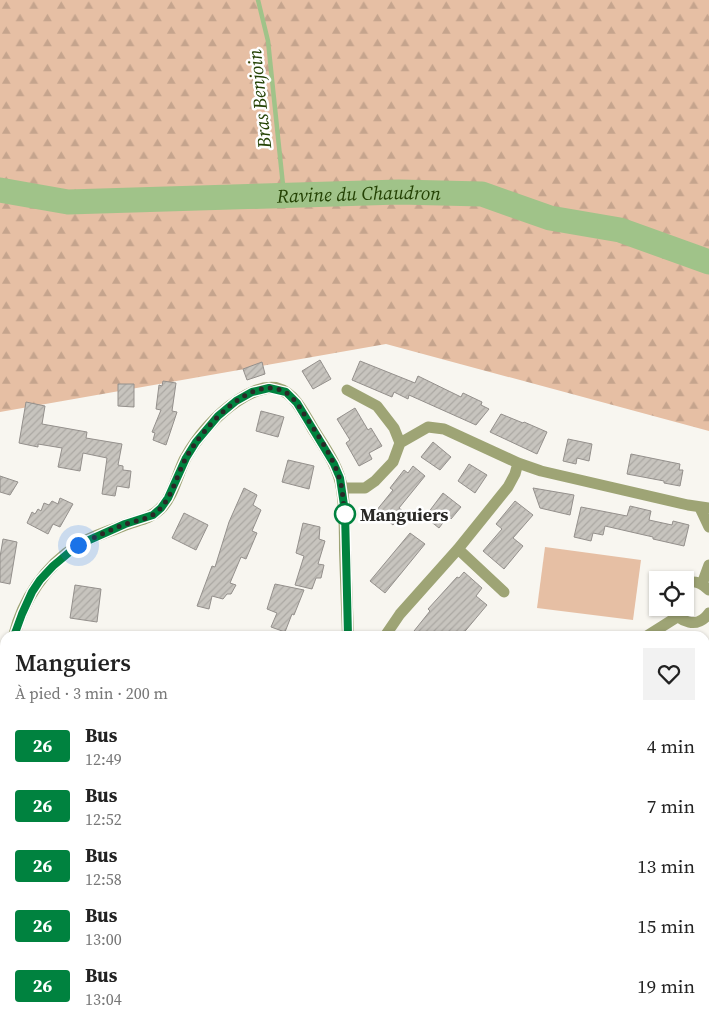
<!DOCTYPE html>
<html lang="fr">
<meta charset="utf-8">
<style>
body{margin:0;font-family:"Source Serif 4",serif;background:#f2f2f2;color:#222;height:100vh;display:flex;flex-direction:column;font-size:19px;white-space:nowrap}
*{box-sizing:border-box;margin:0}
p{font-size:16px;color:#767676}
.icon{flex:none;width:28px;height:28px;fill:none;stroke:currentColor;stroke-width:2;stroke-linecap:round;stroke-linejoin:round}
.map{position:relative;flex:1;overflow:hidden}
.sheet{position:absolute;left:0px;top:631px;width:710px;height:396px;display:flex;flex-direction:column;background:#fff;border-radius:15px 15px 0 0;box-shadow:0 1px 4px #0004}
.sheet>*{flex:none}
.badge{padding:0 10px;border-radius:4px;font-size:18px;line-height:32px}
.controls{position:absolute;left:649px;top:571px;display:grid;gap:10px}
.controls a{display:grid;place-items:center;width:45px;height:45px;border-radius:0px;background:#fff;box-shadow:0 1px 4px #0004;font-size:25px}
.you{position:absolute;width:25px;height:25px;margin:-12px;border:4px solid #fff;border-radius:50%;background:#1a73e8;box-shadow:0 0 0 8px #1a73e833}
.map>.badge{position:absolute;translate:-50% -50%;box-shadow:0 0 0 2px #fff}
.round{display:grid;place-items:center;flex:none;width:52px;height:52px;border-radius:0px;background:#f2f2f2}
.summary{display:flex;align-items:center;justify-content:space-between;height:85px;padding:0 15px}
h1{font-size:24px;font-weight:600;line-height:38px}
ul{padding:0;list-style:none}
li{display:flex;align-items:center;gap:15px;height:60px;padding:0 15px}
li div{flex:1}
li b{display:block;font-size:19px}
li em{font-style:normal}
li .badge{min-width:55px;font-weight:700;text-align:center}
.map>svg:first-child{display:block}
.grass{fill:url(#grass-tufts)}
.forest{fill:url(#forest-firs)}
.pitch{fill:#e6bfa4}
.lines{fill:none;stroke-linecap:round;stroke-linejoin:round}
.stream{stroke:#a0c389;stroke-width:4.5}
.river{stroke:#a0c389;stroke-width:25}
.building{fill:url(#building-hatch);stroke:#94908c}
.path{stroke:#9a9894;stroke-width:2.5;stroke-dasharray:4 2.5;stroke-linecap:butt}
.minor{stroke:#9ea475;stroke-width:11}
.tertiary{stroke:#9ea475;stroke-width:12}
.line-casing{stroke:#fff;stroke-width:11}
.line{stroke:#00823f;stroke-width:8}
.walk{stroke:#2a2927;stroke-width:5;stroke-dasharray:0 9}
.stop-dot{fill:#fff;stroke:#00823f;stroke-width:2.5}
.labels{text-anchor:middle;dominant-baseline:central;stroke-width:5;stroke-linejoin:round;paint-order:stroke}
.stop-label{font-size:18px;font-weight:bold;fill:#2a2927;stroke:#fff;text-anchor:start}
.water-label{font-size:19px;font-style:italic;fill:#244204;stroke:#fff}
</style>
<div class="map">
<svg width="709" height="1027" viewBox="0 0 709 1027">
<defs>
<pattern id="grass-tufts" width="24" height="20" patternUnits="userSpaceOnUse" patternTransform="scale(1.25)"><rect width="24" height="20" fill="#e6bfa4"/><path d="M3 7l-1-3M5 7V3M7 7l1-3M15 17l-1-3M17 17v-4M19 17l1-3" fill="none" stroke="#c5a48d"/></pattern>
<pattern id="forest-firs" width="22" height="20" patternUnits="userSpaceOnUse" patternTransform="scale(1.25)"><rect width="22" height="20" fill="#e6bfa4"/><path d="M5 1l3.5 6h-7zM16 11l3.5 6h-7z" fill="#c5a48d"/></pattern>
<pattern id="building-hatch" width="6" height="6" patternUnits="userSpaceOnUse" patternTransform="scale(1.25)"><rect width="6" height="6" fill="#c7c4be"/><path d="M-1 1l2-2M0 6l6-6M5 7l2-2" fill="none" stroke="#aba8a3"/></pattern>
</defs>
<rect width="100%" height="100%" fill="#f8f6f0"/>
<path class="grass" d="M 705,678 L 709,681 L 709,742 L 705,750 Z"/>
<path class="forest" d="M 0,0 L 709,0 L 709,431 L 386,344 L 0,412 Z"/>
<path class="pitch" d="M 545,547 L 641,560 L 633,620 L 537,608 Z"/>
<g class="lines">
<path class="stream" d="M 258,0 L 268,41 L 284,195"/>
<path class="river" id="s1" d="M 0,190 L 68,202 L 399,192 L 482,194 L 550,218 L 620,230 L 709,262"/>
</g>
<path class="building" d="M 320,360 L 331,379 L 313,389 L 302,371 Z
M 360,361 L 415,383 L 418,376 L 461,397 L 463,393 L 482,402 L 481,405 L 489,409 L 476,425 L 409,395 L 408,399 L 394,392 L 392,397 L 352,380 Z
M 262,362 L 265,374 L 247,380 L 243,369 Z
M 163,381 L 176,383 L 172,411 L 177,412 L 166,445 L 153,440 L 155,433 L 152,432 L 161,410 L 156,409 L 159,385 L 162,386 Z
M 118,384 L 134,384 L 134,407 L 118,406 Z
M 26,402 L 45,406 L 42,424 L 87,432 L 86,438 L 122,444 L 118,465 L 123,466 L 123,470 L 131,471 L 129,488 L 117,486 L 115,496 L 102,494 L 107,458 L 83,453 L 80,471 L 58,467 L 62,448 L 38,444 L 38,447 L 19,443 Z
M 355,408 L 368,430 L 371,428 L 382,446 L 369,453 L 372,459 L 359,466 L 346,443 L 350,440 L 337,419 Z
M 261,411 L 284,417 L 278,437 L 256,431 Z
M 501,414 L 523,423 L 524,422 L 547,432 L 537,454 L 490,432 Z
M 568,439 L 592,444 L 589,461 L 577,458 L 576,464 L 563,461 Z
M 433,442 L 451,457 L 440,470 L 421,457 Z
M 631,454 L 680,464 L 679,470 L 683,470 L 680,486 L 664,483 L 664,481 L 627,474 Z
M 288,460 L 314,466 L 309,489 L 282,482 Z
M 469,464 L 487,475 L 475,493 L 458,481 Z
M 413,466 L 425,476 L 399,508 L 404,512 L 393,525 L 376,511 L 393,490 L 390,488 L 404,470 L 408,473 Z
M 0,476 L 18,482 L 10,495 L 0,492 Z
M 244,488 L 257,495 L 253,505 L 261,510 L 252,531 L 257,533 L 246,559 L 241,557 L 230,583 L 236,585 L 231,594 L 227,594 L 223,599 L 212,596 L 209,609 L 197,606 L 212,566 L 215,567 L 229,522 Z
M 533,488 L 574,495 L 570,515 L 540,508 Z
M 443,493 L 461,507 L 451,519 L 448,516 L 439,528 L 425,517 Z
M 60,498 L 73,504 L 60,527 L 53,524 L 48,534 L 27,523 L 32,512 L 35,514 L 38,509 L 41,511 L 44,503 L 49,505 L 52,501 L 58,504 Z
M 515,501 L 533,515 L 513,538 L 523,546 L 504,569 L 483,551 L 502,529 L 496,524 Z
M 630,506 L 651,511 L 649,520 L 672,525 L 673,521 L 689,525 L 684,546 L 653,539 L 653,537 L 605,526 L 603,535 L 593,533 L 591,541 L 574,537 L 581,507 L 627,516 Z
M 184,513 L 208,525 L 196,550 L 172,538 Z
M 303,523 L 320,527 L 319,539 L 325,541 L 318,564 L 324,565 L 321,578 L 316,578 L 312,589 L 295,585 L 304,556 L 296,553 Z
M 410,533 L 425,544 L 385,593 L 370,581 Z
M 3,539 L 17,542 L 10,584 L 0,582 L 0,557 Z
M 464,572 L 482,588 L 476,596 L 487,605 L 461,636 L 410,636 L 430,611 L 428,609 L 457,577 L 459,578 Z
M 275,584 L 304,590 L 294,615 L 292,614 L 285,632 L 271,627 L 277,613 L 267,609 Z
M 75,585 L 101,589 L 97,622 L 70,618 Z"/>
<g class="lines">
<path class="path" d="M 221,1022 L 227,1027"/>
<path class="minor" d="M 347,390 L 377,406 L 394,428 L 400,443
M 342,488 L 365,488 L 375,481 L 393,462 L 400,443 L 428,427 L 444,429 L 518,463 L 541,471 L 688,505 L 709,508
M 700,508 L 709,527
M 458,549 L 504,592
M 685,583 C 696,580 701,583 709,590
M 702,584 L 709,565
M 672,608 C 679,623 698,629 709,613
M 385,636 L 400,614 L 458,549 L 508,487 L 515,474 L 518,463
M 647,636 L 677,617
M 705,787 L 709,778
M 0,847 L 5,851
M 705,947 L 709,947
M 158,1027 L 160,1022
M 587,1027 L 589,1022"/>
<path class="tertiary" d="M 14,636 C 23,600 45,566 77,546 C 90,537 108,532 122,526 C 135,520 149,520 160,509 C 173,497 177,475 185,459 C 197,437 216,415 237,401 C 249,393 262,386 276,388 C 284,390 292,396 297,403 C 303,411 308,420 313,429 C 325,448 339,467 342,489 C 345,509 345,529 345,550 C 346,578 347,607 348,636
M 0,757 L 5,670
M 475,1022 L 478,1027"/>
</g>
<g class="lines">
<g class="line-casing">
<path id="line" d="M 14,636 L 22,614 L 32,592 L 40,580 L 53,566 L 78,545 L 125,524 L 153,515 L 161,508 L 168,498 L 186,458 L 196,442 L 218,416 L 236,401 L 252,392 L 269,388 L 286,392 L 297,403 L 334,464 L 340,478 L 345,512 L 348,636"/>
</g>
<use href="#line" class="line"/>
<path class="walk" d="M 78,545 C 93,538 108,531 123,525 C 136,520 150,520 160,509 C 173,495 177,474 186,458 C 200,432 250,372 285,392 C 292,396 298,404 302,411 C 316,432 333,456 340,480 C 343,491 343,503 345,514"/>
</g>
<circle class="stop-dot" cx="345" cy="514" r="10"/>
<g class="labels">
<g class="stop-label">
<text x="360" y="514">Manguiers</text>
</g>
<g class="water-label">
<text transform="translate(259 99) rotate(-96)">Bras Benjoin</text>
<text stroke="none"><textPath href="#s1" startOffset="360">Ravine du Chaudron</textPath></text>
</g>
</g>
</svg>
<div class="controls">
<a><svg class="icon" aria-label="locate" viewBox="0 0 24 24"><circle cx="12" cy="12" r="6"/><path d="M12 2v4M12 18v4M2 12h4M18 12h4"/></svg></a>
</div>
<div class="you" style="left:78px;top:545px"></div>
<section class="sheet">
<div class="summary"><div><h1>Manguiers</h1><p>À pied · 3 min · 200 m</p></div><a class="round"><svg class="icon" aria-label="heart" viewBox="0 0 24 24"><path d="M12 20l-8-8c-3-5 5-10 8-4 3-6 11-1 8 4z"/></svg></a></div>
<ul>
<li><span class="badge" style="background:#00823f;color:#fff">26</span><div><b>Bus</b><p>12:49</p></div><em>4 min</em></li>
<li><span class="badge" style="background:#00823f;color:#fff">26</span><div><b>Bus</b><p>12:52</p></div><em>7 min</em></li>
<li><span class="badge" style="background:#00823f;color:#fff">26</span><div><b>Bus</b><p>12:58</p></div><em>13 min</em></li>
<li><span class="badge" style="background:#00823f;color:#fff">26</span><div><b>Bus</b><p>13:00</p></div><em>15 min</em></li>
<li><span class="badge" style="background:#00823f;color:#fff">26</span><div><b>Bus</b><p>13:04</p></div><em>19 min</em></li>
</ul>
</section>
</div>
